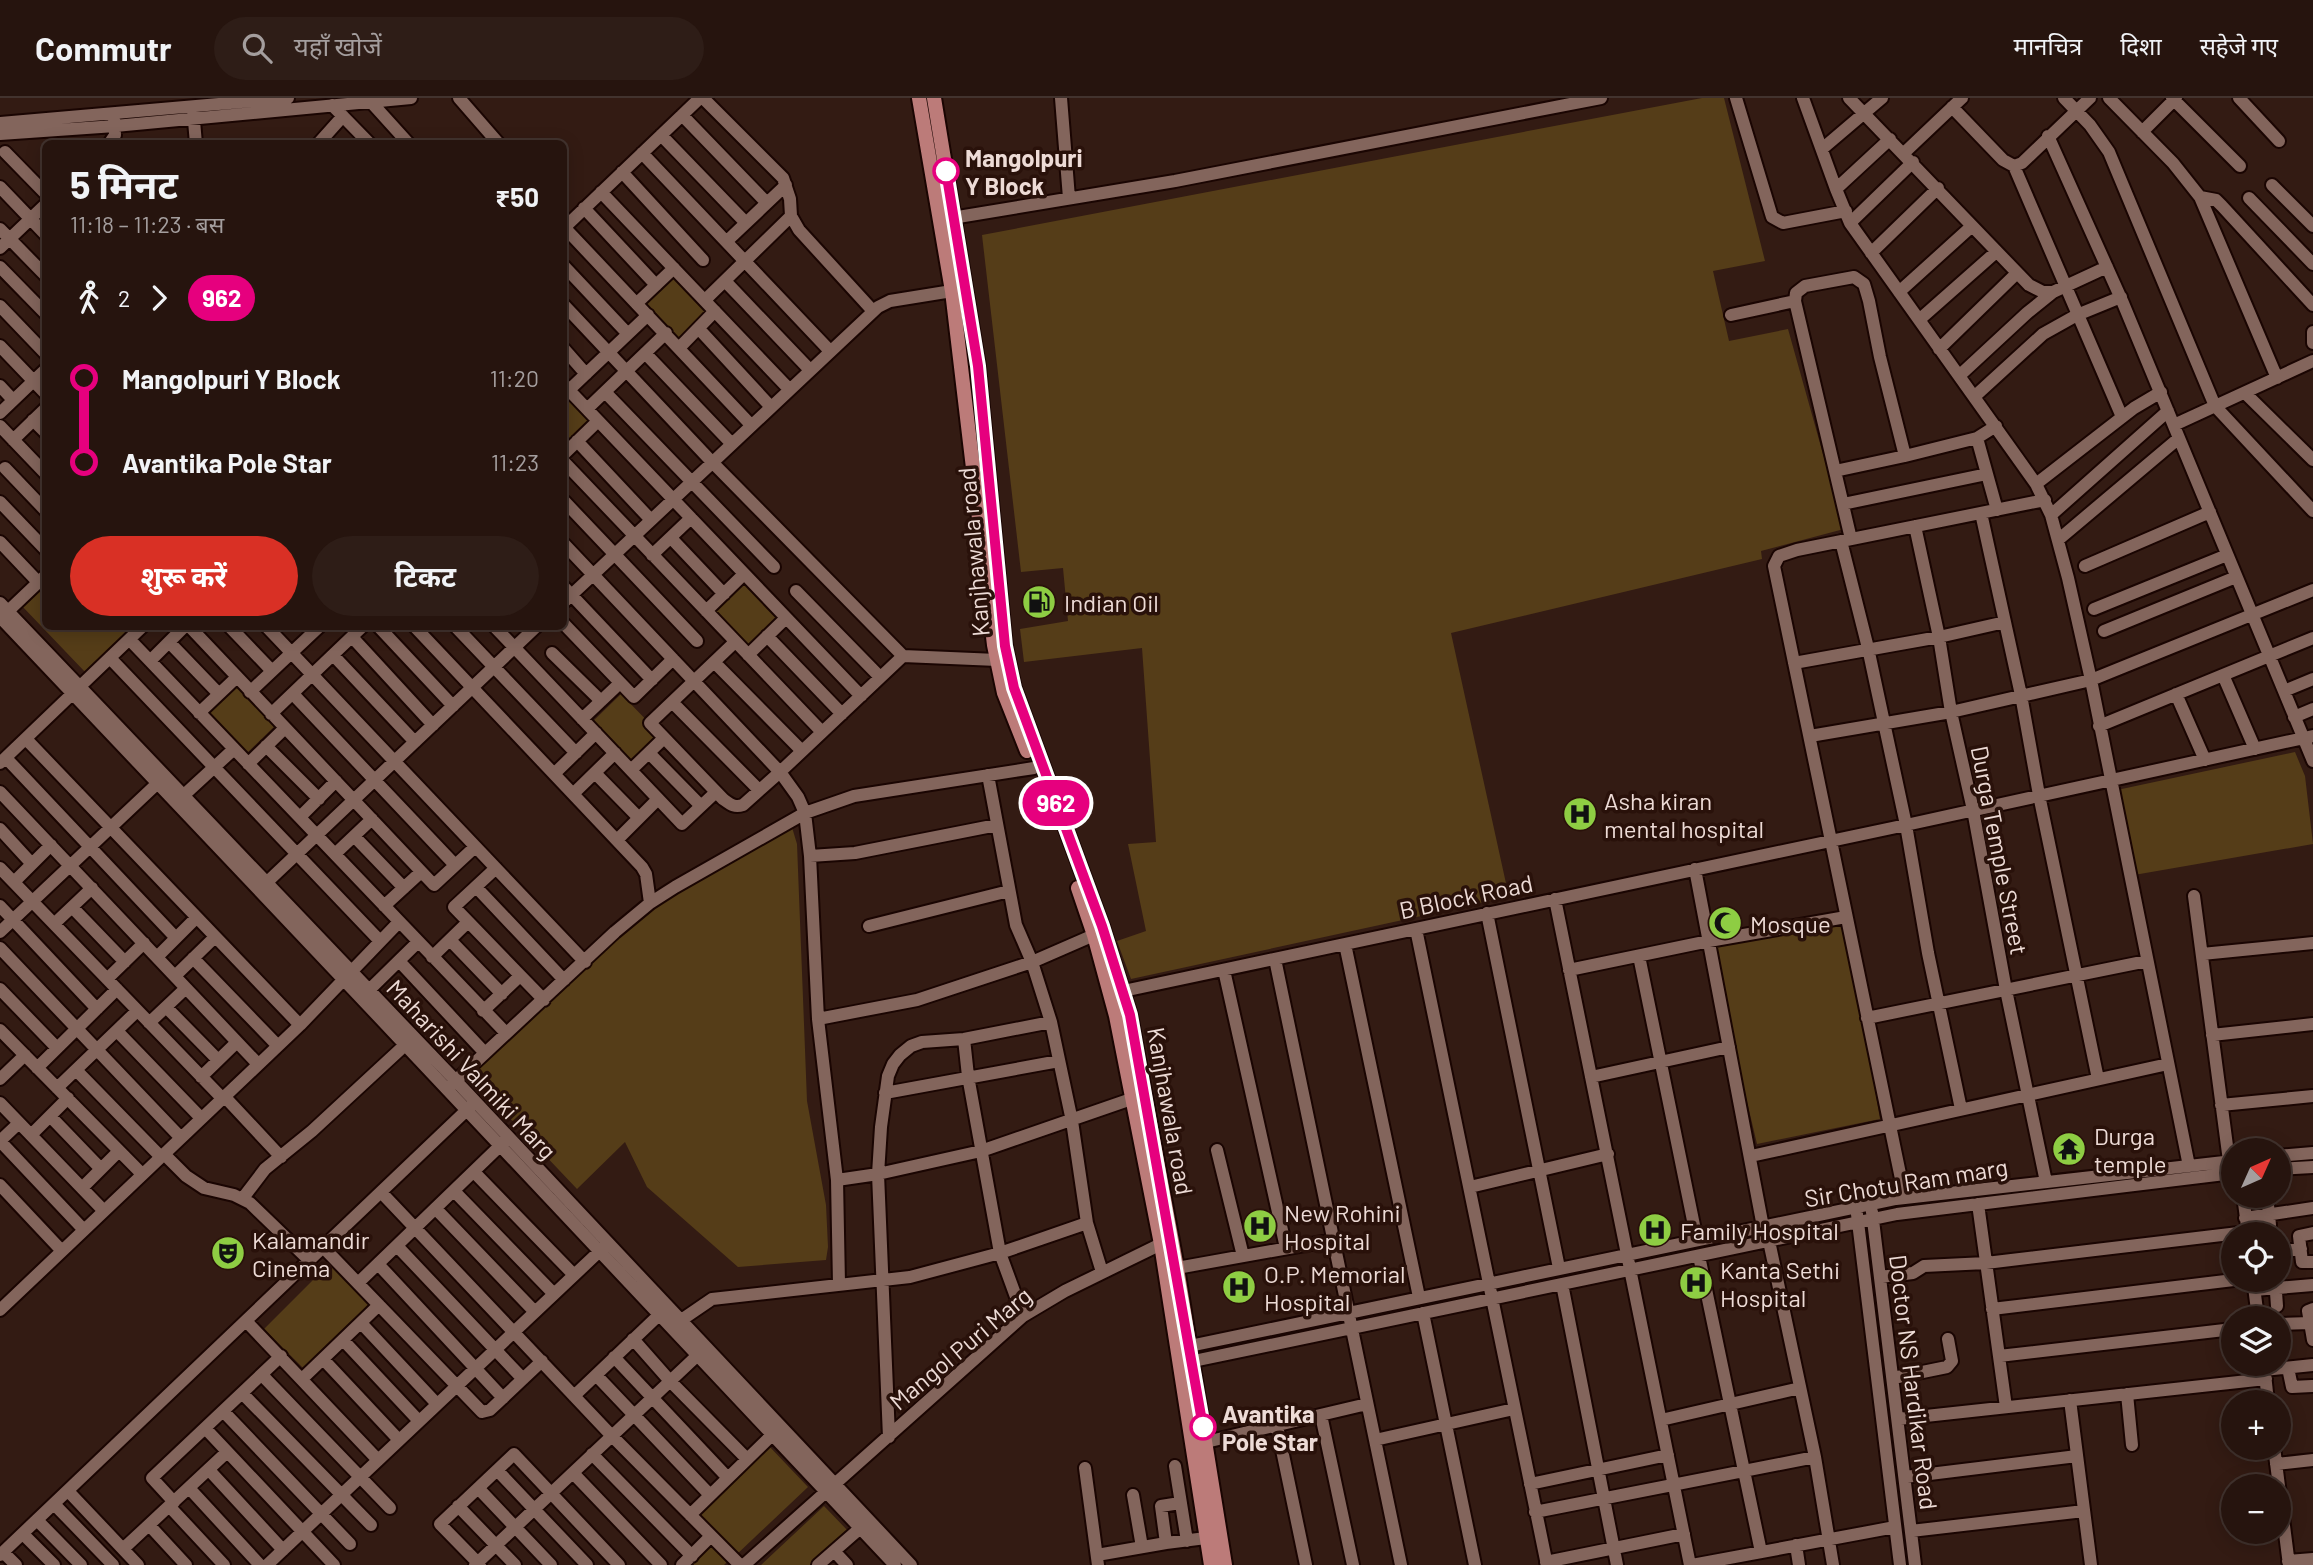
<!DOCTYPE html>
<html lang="hi">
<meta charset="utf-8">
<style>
body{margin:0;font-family:Barlow,"Noto Sans Devanagari",sans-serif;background:#2e1d17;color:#f1f3f6;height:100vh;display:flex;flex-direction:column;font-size:26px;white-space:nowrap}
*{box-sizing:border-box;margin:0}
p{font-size:23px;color:#a49e9e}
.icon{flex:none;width:38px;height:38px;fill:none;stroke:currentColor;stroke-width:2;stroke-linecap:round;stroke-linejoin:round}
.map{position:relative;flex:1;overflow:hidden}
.drawer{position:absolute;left:42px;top:42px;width:525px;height:490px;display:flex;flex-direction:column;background:#26140e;border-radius:10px;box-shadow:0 4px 18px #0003,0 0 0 2px #42332e}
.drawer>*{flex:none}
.badge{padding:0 14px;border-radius:23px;font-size:24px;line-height:46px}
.needle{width:46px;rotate:45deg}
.fabs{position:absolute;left:2221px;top:1040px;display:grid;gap:14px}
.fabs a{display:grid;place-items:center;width:70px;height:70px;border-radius:50%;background:#26140e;box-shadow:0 4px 18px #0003,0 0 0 2px #42332e;font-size:35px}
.map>.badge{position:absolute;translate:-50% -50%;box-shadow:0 0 0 4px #fff}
.legs{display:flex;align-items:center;gap:10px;height:77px;padding:0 28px;font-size:23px}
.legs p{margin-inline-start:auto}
.summary{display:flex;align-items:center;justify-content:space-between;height:119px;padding:0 28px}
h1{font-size:38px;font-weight:700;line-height:52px}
.cta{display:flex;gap:14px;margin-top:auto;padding:14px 28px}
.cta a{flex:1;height:80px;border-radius:42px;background:#d93025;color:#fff;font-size:28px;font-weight:700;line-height:80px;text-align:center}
.cta a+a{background:#2e1d17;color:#f1f3f6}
ul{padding:0 28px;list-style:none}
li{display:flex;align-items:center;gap:24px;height:84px;font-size:26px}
li i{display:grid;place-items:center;width:10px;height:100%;margin:0 9px;background:currentColor}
li i::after{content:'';width:18px;height:18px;margin:-9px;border:5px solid;border-radius:50%;background:#26140e}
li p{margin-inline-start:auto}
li:first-child i{background:linear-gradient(#0000 50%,currentColor 0)}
li:last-child i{background:linear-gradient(currentColor 50%,#0000 0)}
header{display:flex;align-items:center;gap:42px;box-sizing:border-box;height:98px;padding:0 35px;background:#26140e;border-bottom:2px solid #42332e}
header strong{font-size:33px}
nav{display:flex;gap:38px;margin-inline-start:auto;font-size:24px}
.search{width:490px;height:63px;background:#2e1d17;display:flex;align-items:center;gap:18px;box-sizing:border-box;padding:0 24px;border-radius:38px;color:#a49e9e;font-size:26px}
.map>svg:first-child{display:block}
.green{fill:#553d18}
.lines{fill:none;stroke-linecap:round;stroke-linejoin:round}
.minor-casing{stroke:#1a0502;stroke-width:16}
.major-casing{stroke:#1a0502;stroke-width:18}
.minor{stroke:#83655c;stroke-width:12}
.major{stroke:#bc7b79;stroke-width:14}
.line-1-casing{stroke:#fff;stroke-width:16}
.line-1{stroke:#e6007e;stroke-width:10}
.stop-1-dot{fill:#fff;stroke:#e6007e;stroke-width:3.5}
.labels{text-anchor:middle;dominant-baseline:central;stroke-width:7;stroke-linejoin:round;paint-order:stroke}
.stop-label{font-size:24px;font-weight:bold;fill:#eddbd6;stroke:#29110a;text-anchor:start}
.street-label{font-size:24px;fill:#eddbd6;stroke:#29110a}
.poi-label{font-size:24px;fill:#eddbd6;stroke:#29110a;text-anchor:start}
</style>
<header>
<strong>Commutr</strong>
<div class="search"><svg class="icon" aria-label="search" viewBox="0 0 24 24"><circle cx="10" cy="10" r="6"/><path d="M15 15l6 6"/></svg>यहाँ खोजें</div>
<nav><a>मानचित्र</a><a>दिशा</a><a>सहेजे गए</a></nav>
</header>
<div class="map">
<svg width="2313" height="1467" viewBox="0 0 2313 1467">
<rect width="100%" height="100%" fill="#331b13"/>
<path class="green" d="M 1702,0 L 1724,0 L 1765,163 L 1713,173 L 1729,243 L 1788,231 L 1844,431 L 1761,453 L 1762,461 L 1451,535 L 1509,799 L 1131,881 L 1117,843 L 1146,833 L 1128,746 L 1156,744 L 1142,550 L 1024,564 L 1020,531 L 1068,523 L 1063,470 L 1021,474 L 982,137 Z
M 673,173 L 711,213 L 679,243 L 641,204 Z
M 564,294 L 593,325 L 564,353 Z
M 743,482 L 781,521 L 749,552 L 711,513 Z
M 45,484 L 46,528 L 135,529 L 86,575 L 21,507 Z
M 239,587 L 277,626 L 245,657 L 207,618 Z
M 621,596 L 659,635 L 626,666 L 589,627 Z
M 2295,654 L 2305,678 L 2313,746 L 2134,777 L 2117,692 Z
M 791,726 L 797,746 L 807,1003 L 826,1107 L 828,1149 L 826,1162 L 738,1169 L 647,1089 L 625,1044 L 577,1091 L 470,978 L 643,813 Z
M 1846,819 L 1880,1021 L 1757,1046 L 1709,843 Z
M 330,1165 L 372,1207 L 306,1273 L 264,1231 Z
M 768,1347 L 808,1389 L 734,1459 L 694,1417 Z
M 824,1408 L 849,1434 L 814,1467 L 761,1467 Z
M 711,1444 L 729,1462 L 724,1467 L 687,1467 Z"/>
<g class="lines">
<g class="minor-casing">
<path id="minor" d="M 459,0 L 499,46
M 703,0 L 783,80 L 790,101 L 791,118 L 799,132 L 873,213
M 1061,0 L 1069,100
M 1736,0 L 1772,119 L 1783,125 L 1846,113
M 1803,0 L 1836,91 L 1850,125 L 2036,386 L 2051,417 L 2068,480 L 2091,582 L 2189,1068
M 1849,0 L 2029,187 L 2043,194 L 2053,194 L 2107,169
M 2064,0 L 2090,27 L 2109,54 L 2215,308 L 2313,413
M 2109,0 L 2173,65 L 2200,99 L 2277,280
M 2172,0 L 2240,68
M 2239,0 L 2279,43
M 371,4 L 409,46
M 332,7 L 370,46
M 1952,9 L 2003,62 L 2014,68 L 2022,65 L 2090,0
M 193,11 L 196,46
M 682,17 L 767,105
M 0,25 L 288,0
M 2142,34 L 2176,0
M 0,36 L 115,28 L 411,0
M 661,37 L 746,125
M 2048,38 L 2123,205 L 2313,663
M 109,46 L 115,37 L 114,20
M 318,46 L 343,18
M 1822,51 L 1882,0
M 5,54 L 46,96
M 642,55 L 830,253
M 1904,55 L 1962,0
M 2014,68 L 2122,319
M 622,74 L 703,162
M 2272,87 L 2313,128
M 0,89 L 46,137
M 1836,91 L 1890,41
M 601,94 L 789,291
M 2200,99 L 2216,102 L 2222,108 L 2313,207
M 2249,100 L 2313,166
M 584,110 L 656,187
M 946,121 L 1175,83 L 1601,0
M 1850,125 L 1913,64
M 564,129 L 751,327
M 564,130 L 700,0
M 0,131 L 46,178
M 727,143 L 786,87
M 0,150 L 46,106
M 1871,155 L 1938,90
M 564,168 L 628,236
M 0,169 L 46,216
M 725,183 L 810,272
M 1899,194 L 1972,128
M 705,202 L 791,118
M 637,205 L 674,170
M 564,207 L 712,364 L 903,558
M 0,208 L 46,256
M 1731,217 L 1795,203
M 1919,222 L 1996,154
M 699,231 L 771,309
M 2313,234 L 2313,245
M 0,248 L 46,296
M 680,249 L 715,213
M 564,251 L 586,276
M 1939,251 L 2017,175
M 645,255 L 732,346
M 1959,278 L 2027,215 L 2053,194
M 564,287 L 861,598
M 0,288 L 13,302
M 569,292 L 648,217
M 605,294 L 774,469
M 2245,295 L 2313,362
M 1974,299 L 2043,236 L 2077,217 L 2121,199
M 587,311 L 666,235
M 0,315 L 46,271
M 33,322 L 46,335
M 2174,327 L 2313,263
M 0,328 L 46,376
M 1977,340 L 1997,412
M 13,342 L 46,310
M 577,343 L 651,422
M 564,356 L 598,323
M 1905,358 L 1977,340 L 1996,328
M 564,364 L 822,634
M 5,370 L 46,413
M 1835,373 L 1905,358 L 1880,259 L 1869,203 L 1864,186 L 1854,179 L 1805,188 L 1796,195 L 1795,203 L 1851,441
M 2036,386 L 2134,310 L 2161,294
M 564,403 L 697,543
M 0,404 L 46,452
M 1843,406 L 1987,376
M 1981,415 L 2021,597 L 2039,697 L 2098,981
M 2051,417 L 2168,313
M 1915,428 L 1939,539 L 1951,614 L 1973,712 L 2006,892 L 2046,1084
M 671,440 L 724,496
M 2058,442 L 2179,340
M 1841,443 L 1868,550 L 1906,727 L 1928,855 L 1961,1011
M 0,444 L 38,484
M 564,446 L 780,674 L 798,699 L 805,715 L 810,758 L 818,921 L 837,1082 L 839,1186
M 652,457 L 691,420
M 2085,468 L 2210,414
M 564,489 L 652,582
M 796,493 L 880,579
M 564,504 L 878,209 L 890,203 L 952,193
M 0,505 L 456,983 L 911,1467
M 2094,511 L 2227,457
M 706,513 L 744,476
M 3,518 L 46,477
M 0,519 L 344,882 L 895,1467
M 564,526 L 634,599 L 673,561
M 189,528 L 434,787 L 475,749
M 229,528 L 272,573
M 266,528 L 585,864
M 378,528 L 453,608
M 414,528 L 642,769 L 646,776 L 650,805
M 455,528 L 576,655
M 494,528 L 682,726 L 716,694
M 2104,533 L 2236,479
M 767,538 L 842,616
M 352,539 L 433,627
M 130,542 L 506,935
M 169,544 L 219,596
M 735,544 L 650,625 L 723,701 C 730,706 734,710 743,707 L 780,674 L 903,558 L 997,562
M 552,555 L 601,603
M 333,557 L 415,644
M 748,557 L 786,520
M 110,560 L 379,842
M 150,563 L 185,528
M 714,564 L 802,653
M 1794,565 L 1939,539 L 2005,524
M 2223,577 L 2255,651
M 2284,593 L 2313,581
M 250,594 L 320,528
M 293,596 L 455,767
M 2176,596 L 2205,662
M 672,604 L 759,692
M 199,615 L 237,579
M 271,616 L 363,528
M 2294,619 L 2313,611
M 582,621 L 620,585
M 2099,628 L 2313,540
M 1810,638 L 1951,614 L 2091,582 L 2313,492
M 26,641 L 300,927
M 266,648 L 319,701
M 649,655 L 701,708
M 6,660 L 176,840
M 0,665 L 143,528
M 248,666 L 285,630
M 631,672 L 664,640
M 595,675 L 639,720
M 554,676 L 596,635
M 988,677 L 1016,827 L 1032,864 L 1051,924 L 1072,1023 L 1087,1125 L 1102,1174
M 0,694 L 258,966
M 573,696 L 615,655
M 184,697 L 234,651
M 300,719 L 336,683
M 0,731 L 32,766
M 354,738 L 404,790
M 617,742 L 658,701
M 335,756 L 372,721
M 810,758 L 855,755 L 997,727
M 0,770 L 222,1000
M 496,770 L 454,809 L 544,902
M 1695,771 L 1763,1129
M 14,784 L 51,747
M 263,788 L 537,528
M 476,789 L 564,882
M 2194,798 L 2229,1063
M 1555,801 L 1690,1467
M 0,808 L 97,911
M 384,808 L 421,774
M 72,809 L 125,864
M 1487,815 L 1559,1170
M 54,826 L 92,790
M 869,828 L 1009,793
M 1416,831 L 1547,1467
M 0,834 L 162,681
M 450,842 L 502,896
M 1345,846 L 1419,1199
M 0,850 L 181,1040
M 2202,856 L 2313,845
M 1639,858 L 1697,1142
M 157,859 L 196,820
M 432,859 L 468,824
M 193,860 L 278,948
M 1275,861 L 1401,1467
M 399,863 L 485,955
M 1224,872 L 1286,1150
M 1569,872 L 1709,843 L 1846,819
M 175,878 L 215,839
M 107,881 L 144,845
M 0,891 L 57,950
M 1114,895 L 1906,727 L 2313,638
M 363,898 L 418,844
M 166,909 L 218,962
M 483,913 L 520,878
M 1867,920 L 2147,863
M 818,921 L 917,902 L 1032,864 L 1094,837
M 149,925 L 186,890
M 0,932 L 142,1076
M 117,933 L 201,1020
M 2212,937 L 2313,926
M 964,941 L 968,978 L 1000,1155 L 1023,1218
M 37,970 L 117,891
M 76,972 L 161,1059
M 201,979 L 237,944
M 1591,979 L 1729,949
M 0,981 L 25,957
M 452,986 L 615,834 L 650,805 L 675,789 L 805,715 L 854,698 L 1034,670
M 57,990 L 137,913
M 885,995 L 1059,963
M 224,998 L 281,1059
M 0,1005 L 104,1113
M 2221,1007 L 2313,998
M 50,1018 L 101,1071
M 31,1037 L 68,1000
M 0,1043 L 84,1132
M 0,1043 L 19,1025
M 1217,1052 L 1243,1158
M 164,1056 L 186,1078 L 204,1090 L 234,1097 L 250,1105 L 309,1162
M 1751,1058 L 2168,966
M 2278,1058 L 2313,1055
M 2278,1071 L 2313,1069
M 474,1074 L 574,1177
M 837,1082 L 878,1076 L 981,1053 L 1140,998
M 0,1087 L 62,1153
M 1470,1089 L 1608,1056
M 82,1090 L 119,1053
M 454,1093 L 554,1196
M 381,1094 L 612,1338 L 740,1467
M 2243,1097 L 2247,1128
M 2267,1097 L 2270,1127
M 243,1100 L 265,1071 L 312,1033 L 405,947
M 1905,1100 L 1774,468 L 1779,458 L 1797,452 L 2045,402
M 1978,1106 L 2006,1309
M 436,1111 L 535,1214
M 1872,1114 L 1915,1467
M 1857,1116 L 1900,1467
M 2245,1120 L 2313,1110
M 2313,1135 L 2299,1138 L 2302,1164 L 2313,1164
M 1769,1143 L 1815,1359 L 1833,1467
M 397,1148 L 523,1281
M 323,1149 L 482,1314 L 490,1312 L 542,1263
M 2278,1153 L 2301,1151
M 1699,1158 L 1761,1454
M 378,1166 L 503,1300
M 1177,1170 L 1333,1142
M 1880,1179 L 1913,1175 L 1924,1168 L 1986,1165 L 2247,1134
M 2253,1181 L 2258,1220
M 2275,1181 L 2277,1208
M 358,1185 L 504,1044
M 1562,1186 L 1617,1467
M 2254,1192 L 2313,1187
M 1992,1211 L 2242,1181
M 2313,1211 L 2308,1213 L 2313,1242
M 0,1212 L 300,927 L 399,824
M 1423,1215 L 1475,1467
M 246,1223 L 378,1362
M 361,1225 L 437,1306
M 2278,1226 L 2310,1225
M 674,1227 L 712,1201 L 910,1179 L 1000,1155 L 1087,1125
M 633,1241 L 670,1283 L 746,1360
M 343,1242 L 419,1323
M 1180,1250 L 1896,1101 L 2233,1063
M 1999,1258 L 2233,1231
M 614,1259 L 728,1380
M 323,1261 L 399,1342
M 1184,1265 L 1897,1116 L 2233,1075
M 2288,1270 L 2292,1289 L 2312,1288
M 2264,1272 L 2313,1267
M 2265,1276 L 2268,1304
M 262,1277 L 390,1410
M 596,1277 L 710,1397
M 303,1280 L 379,1207
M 1893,1280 L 1947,1269 L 1952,1263 L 1948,1241
M 242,1295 L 371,1427
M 2127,1296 L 2132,1347
M 574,1298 L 659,1217
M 2070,1302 L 2091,1467
M 223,1313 L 350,1446
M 1321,1317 L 1353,1467
M 1898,1321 L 2266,1281
M 1661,1322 L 1800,1290
M 1277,1328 L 1306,1467
M 205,1330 L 334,1467
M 889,1339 L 878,1076 L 881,1029 L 888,978 L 893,966 L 900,957 L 911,948 L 922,944 L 964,941 L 1051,924
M 1375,1342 L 1514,1311
M 1206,1344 L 1367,1306
M 2274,1349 L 2289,1467
M 592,1356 L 692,1458
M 2276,1366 L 2313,1362
M 1175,1368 L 1187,1443
M 1085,1370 L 1098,1467
M 209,1372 L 283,1452
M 497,1372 L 587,1467
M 573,1375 L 661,1467
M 1905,1379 L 2077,1358
M 1530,1386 L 1668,1357
M 189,1390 L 260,1467
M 478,1390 L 551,1467
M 68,1393 L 138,1467
M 1133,1397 L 1142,1449
M 174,1404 L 152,1380 L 281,1258
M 54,1406 L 113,1467
M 169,1408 L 224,1467
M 458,1408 L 515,1467
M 1535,1414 L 1815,1359
M 690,1417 L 772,1337
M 37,1422 L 81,1467
M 149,1427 L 186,1467
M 1911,1433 L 2084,1413
M 23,1436 L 54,1467
M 1166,1445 L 1161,1408 L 1180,1405
M 1796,1447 L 1799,1467
M 123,1451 L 227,1354
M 834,1453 L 847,1467
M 3,1454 L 16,1467
M 0,1457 L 471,1008
M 1097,1457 L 1166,1445 L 1214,1439
M 2288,1463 L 2313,1461
M 1546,1464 L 1684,1436
M 267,1467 L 605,1148
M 475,1467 L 701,1254
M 480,1467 L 440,1426 L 514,1356 L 619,1467
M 682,1467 L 711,1438
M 744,1467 L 1023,1218 L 1065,1193 L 1161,1146
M 818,1467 L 865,1426
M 1692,1467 L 1895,1429"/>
</g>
<g class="major-casing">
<path id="major" d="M 919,0 L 952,193 L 994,547 L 1004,595 L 1027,653
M 934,0 L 978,268 L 1005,548 L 1014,590 L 1102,828 L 1130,917 L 1177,1170 L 1225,1467
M 1078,790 L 1094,837 L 1116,918 L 1161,1146 L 1211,1467"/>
</g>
<use href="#minor" class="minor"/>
<use href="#major" class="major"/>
</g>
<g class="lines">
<g class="line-1-casing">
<path id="line-1" d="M 946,73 L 978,268 L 1005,548 L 1014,590 L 1102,828 L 1130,917 L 1203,1329"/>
</g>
<use href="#line-1" class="line-1"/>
</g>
<defs>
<g id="fuel-disc" transform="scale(1.75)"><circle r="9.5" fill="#8ecd43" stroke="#29110a"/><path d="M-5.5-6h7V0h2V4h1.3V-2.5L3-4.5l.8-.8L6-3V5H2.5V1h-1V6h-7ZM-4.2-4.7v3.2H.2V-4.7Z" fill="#111"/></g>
<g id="hospital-disc" transform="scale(1.75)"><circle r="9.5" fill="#8ecd43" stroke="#29110a"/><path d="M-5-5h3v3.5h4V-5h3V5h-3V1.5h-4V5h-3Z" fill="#111"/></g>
<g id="mosque-disc" transform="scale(1.75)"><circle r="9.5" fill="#8ecd43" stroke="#29110a"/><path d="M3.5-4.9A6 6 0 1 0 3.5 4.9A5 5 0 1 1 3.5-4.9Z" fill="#111"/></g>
<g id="temple-disc" transform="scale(1.75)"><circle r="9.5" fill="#8ecd43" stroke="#29110a"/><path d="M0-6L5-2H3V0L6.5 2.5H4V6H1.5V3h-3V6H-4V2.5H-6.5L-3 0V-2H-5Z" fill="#111"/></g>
<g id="theatre-disc" transform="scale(1.75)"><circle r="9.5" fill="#8ecd43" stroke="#29110a"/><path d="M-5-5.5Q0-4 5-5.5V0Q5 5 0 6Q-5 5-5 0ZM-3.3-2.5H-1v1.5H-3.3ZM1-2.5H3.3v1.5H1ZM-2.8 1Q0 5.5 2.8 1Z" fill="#111"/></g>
</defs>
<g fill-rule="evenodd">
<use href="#fuel-disc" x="1039" y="504"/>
<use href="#hospital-disc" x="1580" y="716"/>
<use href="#mosque-disc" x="1725" y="825"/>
<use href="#temple-disc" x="2069" y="1051"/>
<use href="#hospital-disc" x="1260" y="1128"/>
<use href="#hospital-disc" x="1655" y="1132"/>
<use href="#theatre-disc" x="228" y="1155"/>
<use href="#hospital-disc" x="1696" y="1185"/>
<use href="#hospital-disc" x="1239" y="1189"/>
</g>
<g class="stop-1-dot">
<circle cx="946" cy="73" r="12"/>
<circle cx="1203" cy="1329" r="12"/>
</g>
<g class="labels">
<g class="stop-label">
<text x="965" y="59">Mangolpuri<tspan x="965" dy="28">Y Block</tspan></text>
<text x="1222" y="1315">Avantika<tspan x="1222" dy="28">Pole Star</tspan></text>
</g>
<g class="street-label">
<text transform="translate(973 454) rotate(-95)">Kanjhawala road</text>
<text transform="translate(2000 752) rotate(79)">Durga Temple Street</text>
<text transform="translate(1466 798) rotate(-12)">B Block Road</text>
<text transform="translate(472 971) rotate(47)">Maharishi Valmiki Marg</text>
<text transform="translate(1171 1013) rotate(80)">Kanjhawala road</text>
<text transform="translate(1906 1084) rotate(-9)">Sir Chotu Ram marg</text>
<text transform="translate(960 1250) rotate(-40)">Mangol Puri Marg</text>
<text transform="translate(1914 1284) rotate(83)">Doctor NS Hardikar Road</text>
</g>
<g class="poi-label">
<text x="1064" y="504">Indian Oil</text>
<text x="1604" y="702">Asha kiran<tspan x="1604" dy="28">mental hospital</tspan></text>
<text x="1750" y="825">Mosque</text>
<text x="2094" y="1037">Durga<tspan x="2094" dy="28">temple</tspan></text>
<text x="1284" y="1114">New Rohini<tspan x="1284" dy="28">Hospital</tspan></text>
<text x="1680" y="1132">Family Hospital</text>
<text x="252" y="1141">Kalamandir<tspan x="252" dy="28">Cinema</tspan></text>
<text x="1720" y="1171">Kanta Sethi<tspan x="1720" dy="28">Hospital</tspan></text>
<text x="1264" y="1175">O.P. Memorial<tspan x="1264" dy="28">Hospital</tspan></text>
</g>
</g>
</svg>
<div class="fabs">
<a><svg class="needle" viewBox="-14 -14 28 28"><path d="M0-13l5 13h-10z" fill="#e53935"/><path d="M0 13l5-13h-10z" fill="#a49e9e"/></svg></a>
<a><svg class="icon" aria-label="locate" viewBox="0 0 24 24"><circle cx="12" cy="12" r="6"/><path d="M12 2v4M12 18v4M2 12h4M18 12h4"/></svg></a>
<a><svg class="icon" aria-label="layers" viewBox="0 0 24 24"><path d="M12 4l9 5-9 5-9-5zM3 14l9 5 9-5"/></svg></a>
<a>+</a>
<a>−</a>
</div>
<b class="badge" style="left:1056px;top:705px;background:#e6007e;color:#fff">962</b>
<section class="drawer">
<div class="summary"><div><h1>5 मिनट</h1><p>11:18 – 11:23 · बस</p></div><b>₹50</b></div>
<div class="legs"><svg class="icon" aria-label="walk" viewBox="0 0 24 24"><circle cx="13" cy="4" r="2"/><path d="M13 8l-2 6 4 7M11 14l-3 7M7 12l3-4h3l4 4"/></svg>2<svg class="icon" aria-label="forward" viewBox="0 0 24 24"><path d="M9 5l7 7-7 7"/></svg><b class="badge" style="background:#e6007e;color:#fff">962</b></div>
<ul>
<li><i style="color:#e6007e"></i><b>Mangolpuri Y Block</b><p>11:20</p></li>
<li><i style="color:#e6007e"></i><b>Avantika Pole Star</b><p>11:23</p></li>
</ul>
<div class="cta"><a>शुरू करें</a><a>टिकट</a></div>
</section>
</div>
